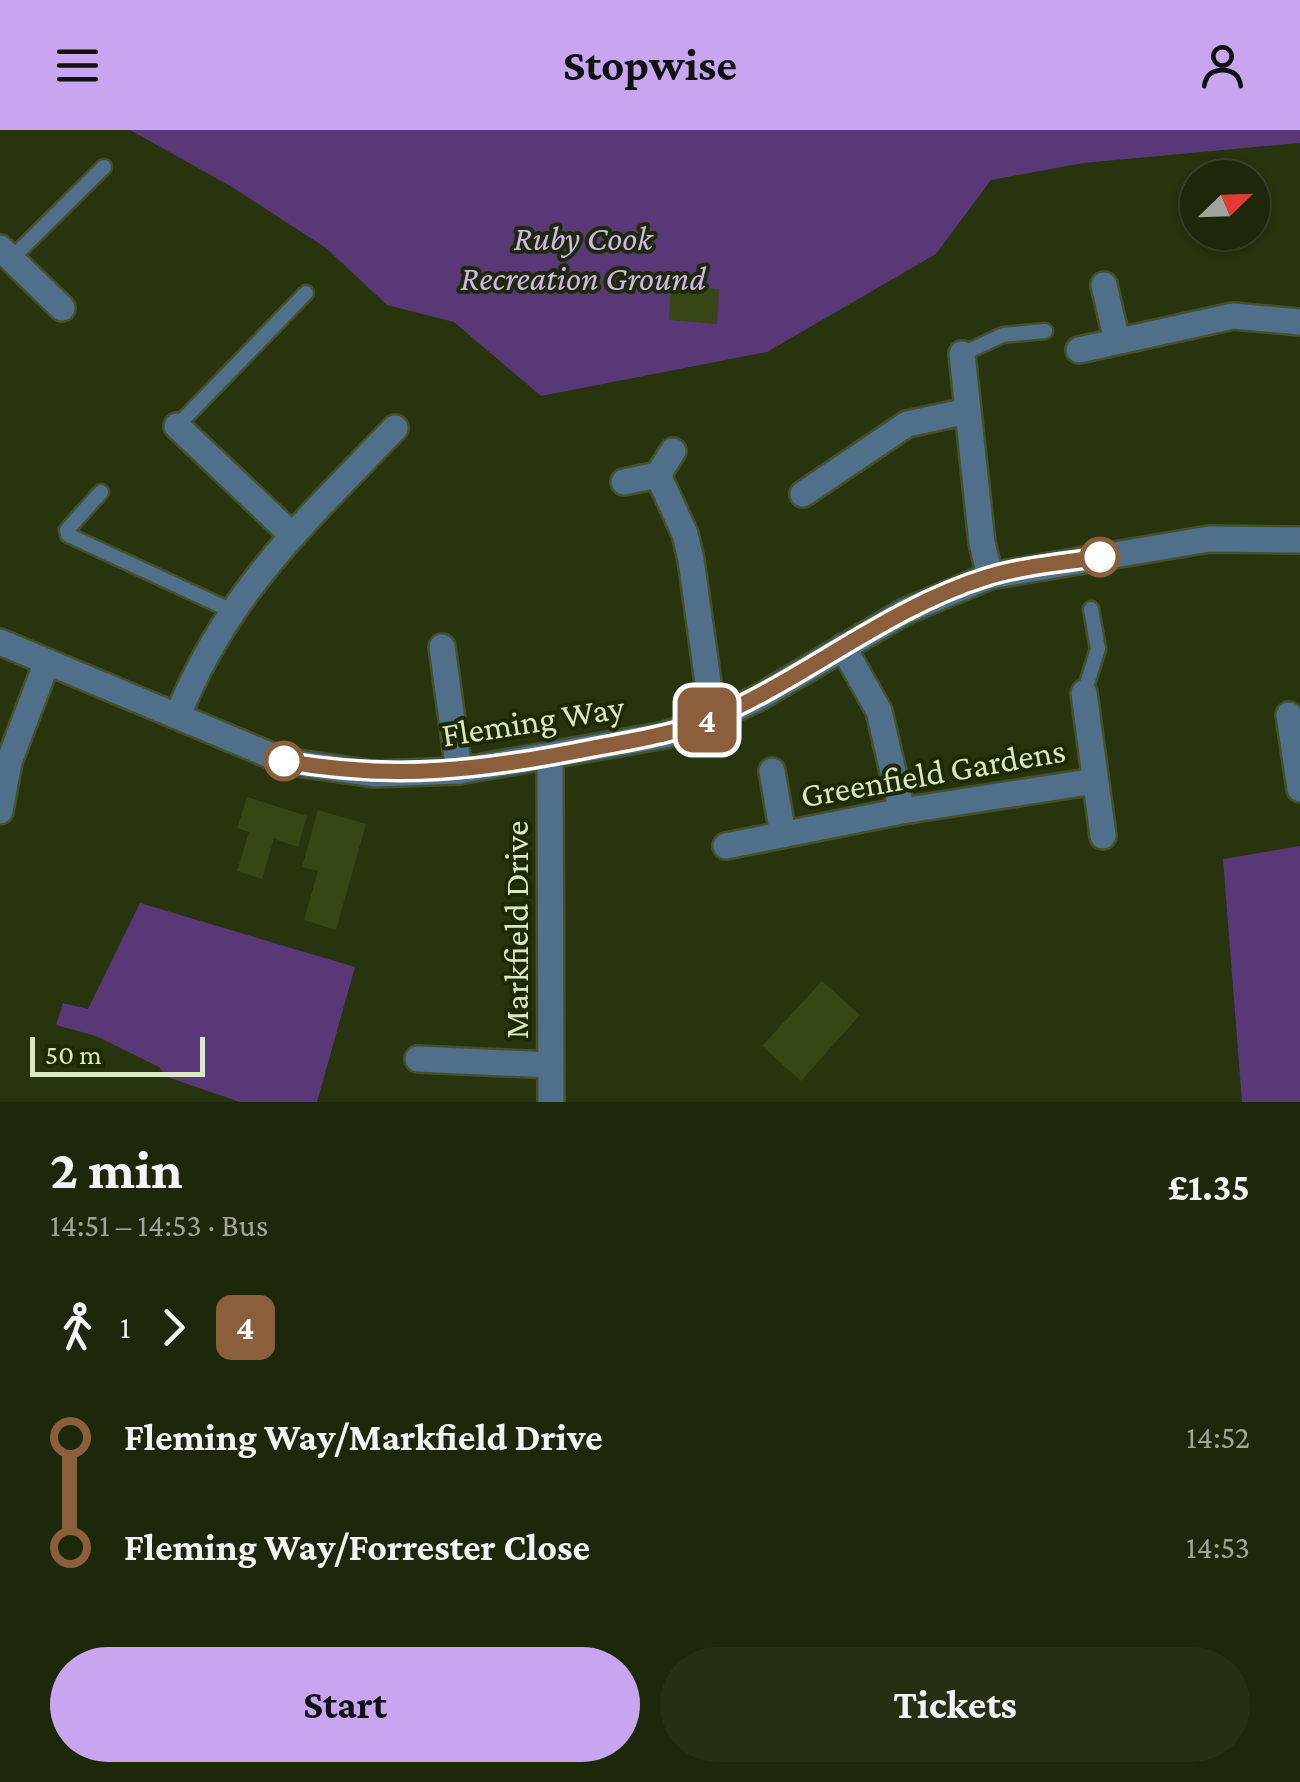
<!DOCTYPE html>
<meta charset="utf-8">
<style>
body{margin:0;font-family:"Crimson Pro",serif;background:#252f13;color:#f1f3f6;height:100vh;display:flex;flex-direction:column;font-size:38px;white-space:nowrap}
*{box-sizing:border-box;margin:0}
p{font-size:32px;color:#a0a59c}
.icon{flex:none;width:55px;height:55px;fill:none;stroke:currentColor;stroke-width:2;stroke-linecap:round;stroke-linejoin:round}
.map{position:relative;height:972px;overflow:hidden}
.side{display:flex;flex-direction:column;background:#1d270a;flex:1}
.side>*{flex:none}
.badge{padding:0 20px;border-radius:15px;font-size:35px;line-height:65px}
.needle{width:65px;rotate:67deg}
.buttons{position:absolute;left:1180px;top:30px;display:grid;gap:20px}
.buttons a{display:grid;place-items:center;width:90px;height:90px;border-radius:50%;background:#1d270a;box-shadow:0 2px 8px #0004,0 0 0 2px #3b442b;font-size:50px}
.scale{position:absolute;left:30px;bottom:25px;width:175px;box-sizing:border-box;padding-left:10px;border:5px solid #dae9c4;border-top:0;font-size:28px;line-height:35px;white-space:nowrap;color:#dae9c4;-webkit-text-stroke:8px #1e2a04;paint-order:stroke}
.map>.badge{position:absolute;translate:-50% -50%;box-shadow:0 0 0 5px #fff}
.legs{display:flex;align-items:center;gap:15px;height:110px;padding:0 50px;font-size:32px}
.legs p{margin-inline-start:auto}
.head{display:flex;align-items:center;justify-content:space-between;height:170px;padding:0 50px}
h1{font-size:55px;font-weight:700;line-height:75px}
.action{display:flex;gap:20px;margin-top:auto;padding:20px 50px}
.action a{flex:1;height:115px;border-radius:60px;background:#c8a6ef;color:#111;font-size:40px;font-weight:700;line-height:115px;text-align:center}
.action a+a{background:#252f13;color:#f1f3f6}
ul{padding:0 50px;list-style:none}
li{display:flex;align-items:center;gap:35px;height:110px;font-size:38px}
li i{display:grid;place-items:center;width:15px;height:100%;margin:0 12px;background:currentColor}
li i::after{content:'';width:25px;height:25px;margin:-12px;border:8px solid;border-radius:50%;background:#1d270a}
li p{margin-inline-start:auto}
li:first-child i{background:linear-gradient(#0000 50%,currentColor 0)}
li:last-child i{background:linear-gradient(currentColor 50%,#0000 0)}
header{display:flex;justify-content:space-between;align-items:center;height:130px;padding:0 50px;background:#c8a6ef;color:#111;font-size:45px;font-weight:700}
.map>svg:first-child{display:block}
.green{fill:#583876}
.building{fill:#364614}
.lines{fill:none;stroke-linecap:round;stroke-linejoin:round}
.service-casing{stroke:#44512b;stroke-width:19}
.minor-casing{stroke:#44512b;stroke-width:30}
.tertiary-casing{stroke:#44512b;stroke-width:30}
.service{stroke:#506f8b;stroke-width:14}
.minor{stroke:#506f8b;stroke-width:25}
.tertiary{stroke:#506f8b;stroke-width:25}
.line-1-casing{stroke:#fff;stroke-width:22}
.line-1{stroke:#8b5e3c;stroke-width:15}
.stop-1-dot{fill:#fff;stroke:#8b5e3c;stroke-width:5}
.labels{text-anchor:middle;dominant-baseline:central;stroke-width:8;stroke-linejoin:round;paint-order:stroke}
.park-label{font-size:35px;font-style:italic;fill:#d1b3f3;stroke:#1e2a04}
.street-label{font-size:35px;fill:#dae9c4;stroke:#1e2a04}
</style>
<header><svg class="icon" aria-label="menu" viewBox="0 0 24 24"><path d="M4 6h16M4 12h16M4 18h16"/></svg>Stopwise<svg class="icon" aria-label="person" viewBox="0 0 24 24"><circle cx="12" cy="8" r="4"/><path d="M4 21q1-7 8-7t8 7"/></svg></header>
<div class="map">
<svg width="1300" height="972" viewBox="0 0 1300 972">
<rect width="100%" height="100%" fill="#27340e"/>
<path class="green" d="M 130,0 L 1300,0 L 1300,13 L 1083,33 L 991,50 L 936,124 L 767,222 L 541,266 L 454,192 L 387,175 L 326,118 L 232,57 Z
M 1300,716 L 1300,972 L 1242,972 L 1223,729 Z
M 140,773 L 355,837 L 317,972 L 240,972 L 167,947 L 159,937 L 96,906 L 56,895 L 63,873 L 88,879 Z"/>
<path class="building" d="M 671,155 L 719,159 L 717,194 L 669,190 Z
M 247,667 L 307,686 L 298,717 L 274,709 L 262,749 L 237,741 L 249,702 L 237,698 Z
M 318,680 L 366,694 L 336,800 L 304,790 L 318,741 L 302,737 Z
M 822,851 L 860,885 L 801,951 L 762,916 Z"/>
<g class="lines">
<g class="service-casing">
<path id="service" d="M 11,129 L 104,37
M 962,224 L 1003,205 L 1045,201
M 177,296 L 306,163
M 101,362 L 67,400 L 68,405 L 230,480
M 1084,563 L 1098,519 L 1091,479"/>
</g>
<g class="minor-casing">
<path id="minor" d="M 0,118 L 62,178
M 1104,155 L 1117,211
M 1079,220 L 1233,186 L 1300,192
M 962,224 L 982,413 L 990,446
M 177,296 L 292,405
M 658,345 L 685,404 L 691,430 L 713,588
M 624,352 L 658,345 L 673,321
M 803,364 L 907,294 L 968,281
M 442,517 L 459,641
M 843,517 L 879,581 L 902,681
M 1084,563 L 1103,706
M 178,585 C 228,461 305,392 395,298
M 1289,585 L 1300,659
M 550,627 L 551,972
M 772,641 L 783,705
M 0,681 L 9,632 L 47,532
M 726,716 L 902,681 L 1095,651
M 418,929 L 551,935"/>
</g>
<g class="tertiary-casing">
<path id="tertiary" d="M 0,512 L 284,631 L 374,644 L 459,641 L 665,605 L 713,588 L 756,569 L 906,481 L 990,446 L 1209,409 L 1300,410"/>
</g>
<use href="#service" class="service"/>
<use href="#minor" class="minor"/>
<use href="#tertiary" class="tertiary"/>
</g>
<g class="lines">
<g class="line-1-casing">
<path id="line-1" d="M 284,631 C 395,651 484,640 593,618 C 635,610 678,604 718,586 C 810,545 890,477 987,447 C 1022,436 1063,433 1100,427"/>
</g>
<use href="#line-1" class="line-1"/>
</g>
<g class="stop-1-dot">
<circle cx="1100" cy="427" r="18"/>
<circle cx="284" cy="631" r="18"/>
</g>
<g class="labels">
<g class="park-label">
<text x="583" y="108">Ruby Cook<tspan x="583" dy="40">Recreation Ground</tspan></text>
</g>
<g class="street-label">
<text transform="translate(533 591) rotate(-9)">Fleming Way</text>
<text transform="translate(933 643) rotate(-10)">Greenfield Gardens</text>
<text transform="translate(516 800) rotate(-90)">Markfield Drive</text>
</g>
</g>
</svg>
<div class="buttons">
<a><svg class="needle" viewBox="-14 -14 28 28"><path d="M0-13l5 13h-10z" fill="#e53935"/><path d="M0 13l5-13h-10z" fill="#a0a59c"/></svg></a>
</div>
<div class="scale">50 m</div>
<b class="badge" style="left:707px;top:590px;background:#8b5e3c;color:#fff">4</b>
</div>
<section class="side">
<div class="head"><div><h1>2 min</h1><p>14:51 – 14:53 · Bus</p></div><b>£1.35</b></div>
<div class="legs"><svg class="icon" aria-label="walk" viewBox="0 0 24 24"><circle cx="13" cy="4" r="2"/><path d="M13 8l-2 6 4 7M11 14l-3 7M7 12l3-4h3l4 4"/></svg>1<svg class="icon" aria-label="forward" viewBox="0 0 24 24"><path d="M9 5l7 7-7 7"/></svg><b class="badge" style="background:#8b5e3c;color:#fff">4</b></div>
<ul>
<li><i style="color:#8b5e3c"></i><b>Fleming Way/Markfield Drive</b><p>14:52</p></li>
<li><i style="color:#8b5e3c"></i><b>Fleming Way/Forrester Close</b><p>14:53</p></li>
</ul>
<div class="action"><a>Start</a><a>Tickets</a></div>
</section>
